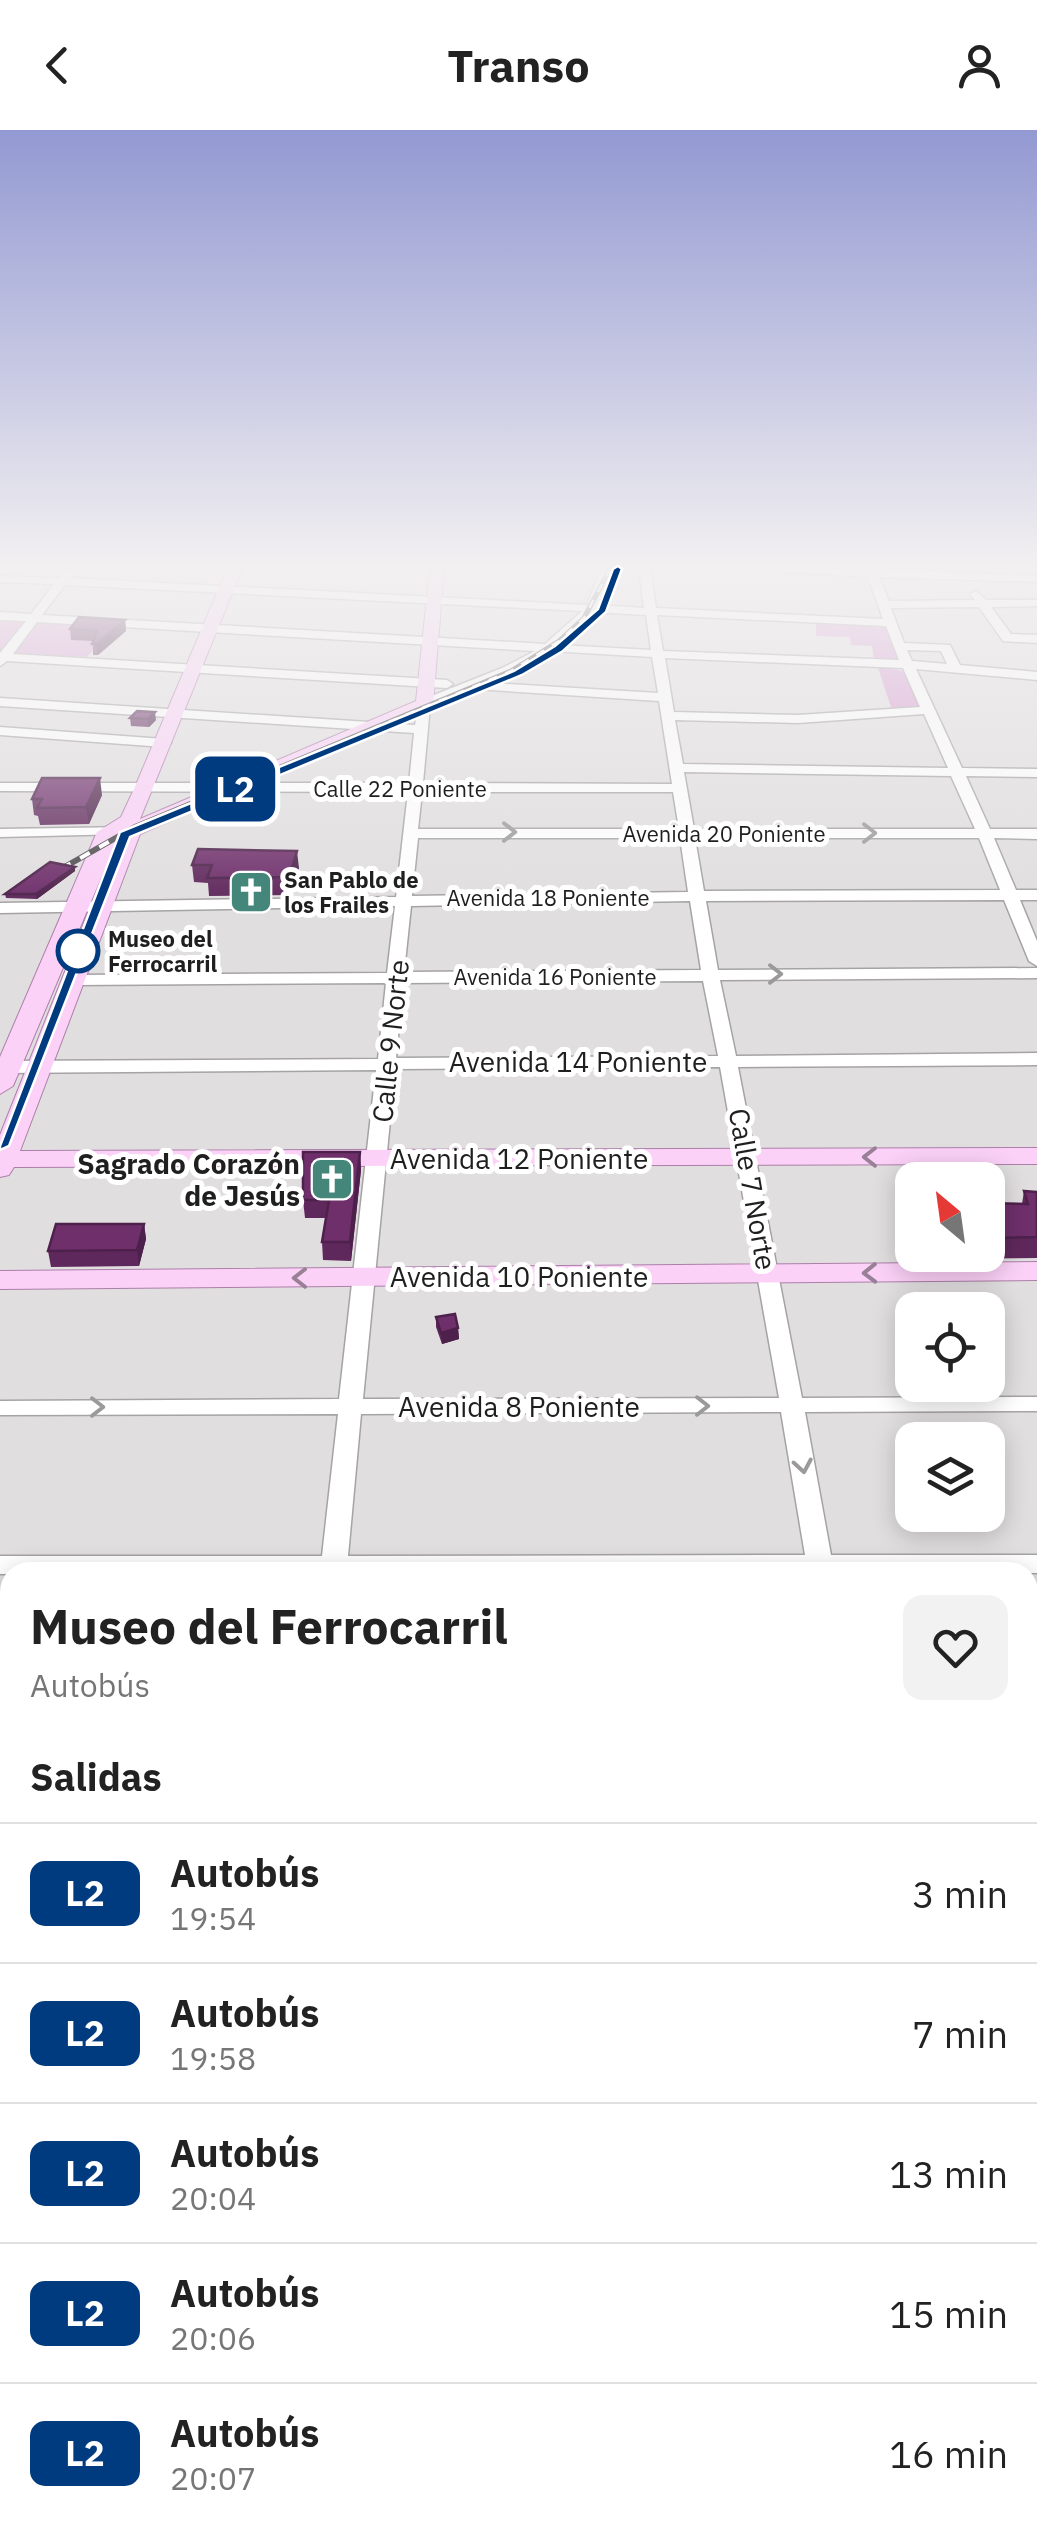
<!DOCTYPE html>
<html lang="es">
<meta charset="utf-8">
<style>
body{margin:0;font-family:"IBM Plex Sans",sans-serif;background:#f2f2f2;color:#222;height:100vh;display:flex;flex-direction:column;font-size:38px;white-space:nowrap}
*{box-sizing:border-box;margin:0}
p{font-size:32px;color:#767676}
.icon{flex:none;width:55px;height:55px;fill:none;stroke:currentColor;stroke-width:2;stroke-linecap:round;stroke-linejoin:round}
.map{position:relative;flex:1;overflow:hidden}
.side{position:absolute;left:0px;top:1432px;width:1038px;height:982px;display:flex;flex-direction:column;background:#fff;border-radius:30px 30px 0 0;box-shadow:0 5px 25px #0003}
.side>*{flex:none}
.badge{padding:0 20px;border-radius:15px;font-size:35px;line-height:65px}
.needle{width:65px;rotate:331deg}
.fabs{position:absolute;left:895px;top:1032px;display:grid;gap:20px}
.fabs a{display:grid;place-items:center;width:110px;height:110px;border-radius:20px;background:#fff;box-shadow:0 5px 25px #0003;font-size:50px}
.map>.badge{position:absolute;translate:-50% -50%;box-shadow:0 0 0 5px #fff}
h2{padding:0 30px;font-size:38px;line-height:90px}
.round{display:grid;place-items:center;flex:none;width:105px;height:105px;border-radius:20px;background:#f2f2f2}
.summary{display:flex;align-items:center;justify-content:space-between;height:170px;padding:0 30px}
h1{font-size:48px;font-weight:800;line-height:75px}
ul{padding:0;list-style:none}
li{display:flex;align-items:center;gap:30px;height:140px;padding:0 30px;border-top:2px solid #e0e0e0}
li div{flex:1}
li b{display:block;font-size:38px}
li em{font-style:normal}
li .badge{min-width:110px;font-weight:700;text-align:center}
header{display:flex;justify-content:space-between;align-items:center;height:130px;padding:0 30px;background:#fff;font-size:45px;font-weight:800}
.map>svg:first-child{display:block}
.green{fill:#d79bd2}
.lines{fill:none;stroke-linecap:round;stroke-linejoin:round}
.minor-casing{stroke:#a5a3a5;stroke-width:3}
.major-casing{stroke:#ac7fa9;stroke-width:2}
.minor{fill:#fff;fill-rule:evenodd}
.major{fill:#fbd1f8;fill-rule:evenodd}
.rail-far1-casing{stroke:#4f4d4f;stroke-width:5}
.rail-casing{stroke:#4f4d4f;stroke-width:6}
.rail-far1{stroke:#fff;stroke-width:2.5;stroke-dasharray:9;stroke-linecap:butt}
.rail{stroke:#fff;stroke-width:4;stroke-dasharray:11;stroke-linecap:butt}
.wall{fill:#5f285c}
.shaded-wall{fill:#4d214b}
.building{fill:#6e2f6b;stroke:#4d214b;stroke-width:2.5}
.oneway{stroke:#9b9a9b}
.oneway2{stroke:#988197}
.line{fill:#003b80;stroke:#fff;stroke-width:2.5}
.stop-dot{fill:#fff;stroke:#003b80;stroke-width:5}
.labels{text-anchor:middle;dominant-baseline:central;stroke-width:10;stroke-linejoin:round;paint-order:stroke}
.far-street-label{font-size:22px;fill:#201f20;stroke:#fff}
.far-poi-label{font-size:22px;font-weight:bold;fill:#201f20;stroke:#fff;text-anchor:start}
.far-stop-label{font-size:22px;font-weight:bold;fill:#201f20;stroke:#fff;text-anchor:start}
.street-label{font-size:28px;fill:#201f20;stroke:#fff}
.poi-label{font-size:28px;font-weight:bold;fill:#201f20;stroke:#fff;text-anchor:end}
</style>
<header><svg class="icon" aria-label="back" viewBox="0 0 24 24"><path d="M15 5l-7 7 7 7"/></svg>Transo<svg class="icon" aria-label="person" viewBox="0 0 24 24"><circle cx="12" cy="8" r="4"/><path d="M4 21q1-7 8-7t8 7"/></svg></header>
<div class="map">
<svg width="1037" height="2414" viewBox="0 0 1037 2414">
<rect width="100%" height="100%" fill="#e1dee0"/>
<path class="green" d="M 0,486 L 85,491 L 70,510 L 102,510 L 87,527 L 76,526 L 71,531 L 0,527 Z
M 816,492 L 887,496 L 897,529 L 874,530 L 872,516 L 851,515 L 850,507 L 816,506 Z
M 877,535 L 906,542 L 924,577 L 892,580 Z"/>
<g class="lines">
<g class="minor-casing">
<path id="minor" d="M 601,439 L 612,439 L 598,475 L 644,478 L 639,439 L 650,439 L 656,478 L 883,489 L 868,447 L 739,439 L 877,439 L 1037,446 L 1037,452 L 879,447 L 889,471 L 975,470 L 970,464 L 976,461 L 986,470 L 1037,470 L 1037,476 L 991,477 L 1011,504 L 1037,505 L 1037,513 L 1003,511 L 979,477 L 891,478 L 904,513 L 950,515 L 960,535 L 1037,542 L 1037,550 L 916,539 L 962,638 L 1037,639 L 1037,647 L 966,646 L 990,699 L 1037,699 L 1037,709 L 994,708 L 1016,760 L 1037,760 L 1037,770 L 1020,770 L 1037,811 L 1037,836 L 1029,831 L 1004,770 L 706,771 L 718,840 L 1037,838 L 1037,848 L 720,850 L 736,926 L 1037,923 L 1037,935 L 738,937 L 802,1268 L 1037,1267 L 1037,1281 L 805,1282 L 831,1425 L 1037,1425 L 1037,1443 L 0,1444 L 0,1426 L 322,1426 L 338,1284 L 0,1285 L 0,1271 L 339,1269 L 376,940 L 0,943 L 0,931 L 378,929 L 386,853 L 74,855 L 65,850 L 74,845 L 387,843 L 395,776 L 0,783 L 0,773 L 396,767 L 408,662 L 0,661 L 0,653 L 409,653 L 414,603 L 0,576 L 0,568 L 415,595 L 419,571 L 502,538 L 535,521 L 37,492 L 13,524 L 447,550 L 453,554 L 447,558 L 7,531 L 0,536 L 0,523 L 26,491 L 0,490 L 0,482 L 31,484 L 54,454 L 0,452 L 0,446 L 59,448 L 68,441 L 74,444 L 70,448 L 587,475 ZM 65,455 L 582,481 L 545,514 L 42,485 ZM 593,482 L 646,485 L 651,520 L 560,515 ZM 657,485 L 886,496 L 899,530 L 663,521 ZM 907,520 L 941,521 L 947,534 L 912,531 ZM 550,521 L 652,527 L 658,563 L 490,553 ZM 665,528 L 903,538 L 920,577 L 798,585 L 674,582 ZM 475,559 L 659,571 L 672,654 L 423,653 L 430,576 ZM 924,584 L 948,638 L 683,634 L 675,590 L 798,593 ZM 684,642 L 951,646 L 975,699 L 694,699 ZM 422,662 L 673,662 L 679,699 L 418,699 ZM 418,708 L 680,708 L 688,762 L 412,766 ZM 695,708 L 979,708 L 1000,760 L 704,761 ZM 690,771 L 701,840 L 404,842 L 411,776 ZM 703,851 L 718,926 L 396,928 L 403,853 ZM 720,937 L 779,1268 L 363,1269 L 395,939 ZM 781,1282 L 805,1425 L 348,1426 L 361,1284 Z
M 0,597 L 164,609 L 171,613 L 164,617 L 0,605 Z
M 131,697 L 133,700 L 126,704 L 0,707 L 0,699 Z
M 1037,1623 L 1037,1645 L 1028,1646 L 1028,1624 Z
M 0,1630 L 10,1630 L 10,1652 L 0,1652 Z
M 1028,1874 L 1037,1874 L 1037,1902 L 1028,1902 Z
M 0,1878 L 10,1878 L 10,1906 L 0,1906 Z
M 1028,2223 L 1037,2223 L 1037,2261 L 1028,2261 Z
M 0,2241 L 10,2241 L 10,2279 L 0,2279 Z
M 200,2405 L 240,2405 L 239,2414 L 199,2414 Z
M 970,2405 L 1010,2405 L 1012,2414 L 972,2414 Z"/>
</g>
<g class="major-casing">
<path id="major" d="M 227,439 L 242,439 L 140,689 L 416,571 L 430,439 L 444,439 L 433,574 L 140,704 L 20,1021 L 1037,1018 L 1037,1034 L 14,1037 L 9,1045 L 0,1047 L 0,1005 L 120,703 L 13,956 L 0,964 L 0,927 L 97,702 L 121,687 L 135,657 Z
M 1037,1132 L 1037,1150 L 0,1159 L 0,1141 Z"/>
</g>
<use href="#minor" class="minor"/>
<use href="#major" class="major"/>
<g class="rail-far1-casing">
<path id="rail-far1" d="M 223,661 L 511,541 L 559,511 L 584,488 L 610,439"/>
</g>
<g class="rail-casing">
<path id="rail" d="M 61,739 L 135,697 L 229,658"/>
</g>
<use href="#rail-far1" class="rail-far1"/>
<use href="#rail" class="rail"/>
</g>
<path class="wall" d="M 125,490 L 126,501 L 98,525 L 93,525 L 93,511 L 71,510 L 70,499 Z
M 130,588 L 156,590 L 149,597 L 131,596 Z
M 102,665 L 89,694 L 40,695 L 38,686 L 34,685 L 32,669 Z
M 192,735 L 299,738 L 290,765 L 209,766 L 208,753 L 194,752 Z
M 75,737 L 75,741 L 37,769 L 6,768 L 5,764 Z
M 360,1022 L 361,1040 L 351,1131 L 323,1130 L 322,1112 L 326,1088 L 305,1088 L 303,1070 Z
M 1024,1061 L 1037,1062 L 1037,1128 L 906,1129 L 895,1093 L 898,1072 L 912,1072 L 912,1125 L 988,1125 L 988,1073 L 1022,1074 Z
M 144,1094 L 146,1109 L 139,1136 L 51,1137 L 48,1121 Z
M 436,1187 L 458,1198 L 459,1209 L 442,1214 L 436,1197 Z
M 1028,1485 L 1037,1510 L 1037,1559 L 1028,1559 Z"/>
<path class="shaded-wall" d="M 125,490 L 126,501 L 98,525 L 97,514 Z
M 155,582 L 156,590 L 149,597 L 148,589 Z
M 100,648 L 102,665 L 89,694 L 86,677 Z
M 297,721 L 299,738 L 290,765 L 289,747 Z
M 75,737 L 75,741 L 37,769 L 36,764 Z
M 360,1022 L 361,1040 L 351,1131 L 350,1112 Z
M 144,1094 L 146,1109 L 139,1136 L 137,1120 Z
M 458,1198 L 459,1209 L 442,1214 L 441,1203 Z"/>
<path class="building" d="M 79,487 L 125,490 L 97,514 L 92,514 L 97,501 L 70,499 Z
M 137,581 L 155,582 L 148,589 L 130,588 Z
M 42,648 L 100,648 L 86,677 L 37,678 L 42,669 L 32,669 Z
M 198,719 L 297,721 L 289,747 L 207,748 L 212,735 L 192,735 Z
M 50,732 L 75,737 L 36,764 L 5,764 Z
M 303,1022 L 360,1022 L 350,1112 L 322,1112 L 329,1070 L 303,1070 Z
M 1024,1061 L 1037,1062 L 1037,1107 L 988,1108 L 988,1073 L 1028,1074 Z
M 898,1072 L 912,1072 L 912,1108 L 909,1108 Z
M 56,1094 L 144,1094 L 137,1120 L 48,1121 Z
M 455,1184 L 458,1198 L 441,1203 L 436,1187 Z
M 1028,1485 L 1037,1510 L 1037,1536 L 1028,1537 Z"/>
<defs><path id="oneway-chevron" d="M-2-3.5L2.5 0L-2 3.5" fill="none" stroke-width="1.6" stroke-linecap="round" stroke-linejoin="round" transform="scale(2.5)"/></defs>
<g class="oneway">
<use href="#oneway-chevron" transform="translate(509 702)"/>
<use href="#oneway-chevron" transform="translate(869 703)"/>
<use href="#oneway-chevron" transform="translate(775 844)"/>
<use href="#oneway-chevron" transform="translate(702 1276)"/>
<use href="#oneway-chevron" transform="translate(97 1277)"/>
<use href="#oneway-chevron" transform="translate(803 1336) rotate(80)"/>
</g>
<g class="oneway2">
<use href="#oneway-chevron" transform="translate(870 1027) rotate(180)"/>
<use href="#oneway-chevron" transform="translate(870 1143) rotate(179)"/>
<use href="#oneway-chevron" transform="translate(300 1148) rotate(180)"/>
</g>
<linearGradient id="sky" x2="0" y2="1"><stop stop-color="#9399d2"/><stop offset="0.56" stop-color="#f2f0f1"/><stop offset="1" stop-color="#f2f0f1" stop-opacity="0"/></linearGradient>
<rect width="1037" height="777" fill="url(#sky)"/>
<path class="line" d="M 618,436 L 622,439 L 606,482 L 563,521 L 522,545 L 130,707 L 9,1016 L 0,1020 L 0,1016 L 120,702 L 514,541 L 555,516 L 598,479 L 613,439 Z"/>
<defs>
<g id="church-square" transform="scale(2.25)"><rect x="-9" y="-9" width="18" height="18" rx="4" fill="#44877a" stroke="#fff"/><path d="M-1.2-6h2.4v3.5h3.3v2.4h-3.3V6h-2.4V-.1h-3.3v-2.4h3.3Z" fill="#fff"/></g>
</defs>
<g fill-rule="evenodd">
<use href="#church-square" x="251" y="762"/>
<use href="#church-square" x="332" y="1049"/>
</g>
<circle class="stop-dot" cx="78" cy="821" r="20"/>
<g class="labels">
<g class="far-street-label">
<text x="400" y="658">Calle 22 Poniente</text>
<text x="724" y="703">Avenida 20 Poniente</text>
<text x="548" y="767">Avenida 18 Poniente</text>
<text x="555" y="846">Avenida 16 Poniente</text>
</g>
<g class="far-poi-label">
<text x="284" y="749">San Pablo de<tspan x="284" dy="25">los Frailes</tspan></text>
</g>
<g class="far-stop-label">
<text x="108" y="808">Museo del<tspan x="108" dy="25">Ferrocarril</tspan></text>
</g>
<g class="street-label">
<text transform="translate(390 911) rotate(-84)">Calle 9 Norte</text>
<text x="578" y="931">Avenida 14 Poniente</text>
<text x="519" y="1028">Avenida 12 Poniente</text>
<text transform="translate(753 1059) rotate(80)">Calle 7 Norte</text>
<text x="519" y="1146">Avenida 10 Poniente</text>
<text x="519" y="1276">Avenida 8 Poniente</text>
</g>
<g class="poi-label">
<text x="300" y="1033">Sagrado Corazón<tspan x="300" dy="32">de Jesús</tspan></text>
</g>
</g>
</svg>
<div class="fabs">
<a><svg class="needle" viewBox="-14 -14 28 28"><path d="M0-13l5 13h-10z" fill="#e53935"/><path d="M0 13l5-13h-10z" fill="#767676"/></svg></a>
<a><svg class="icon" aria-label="locate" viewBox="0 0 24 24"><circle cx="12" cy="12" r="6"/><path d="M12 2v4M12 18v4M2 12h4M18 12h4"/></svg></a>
<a><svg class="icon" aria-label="layers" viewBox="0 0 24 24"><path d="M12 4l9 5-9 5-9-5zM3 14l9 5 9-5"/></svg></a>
</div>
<b class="badge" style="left:235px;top:659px;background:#003b80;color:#fff">L2</b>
<section class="side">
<div class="summary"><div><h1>Museo del Ferrocarril</h1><p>Autobús</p></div><a class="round"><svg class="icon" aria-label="heart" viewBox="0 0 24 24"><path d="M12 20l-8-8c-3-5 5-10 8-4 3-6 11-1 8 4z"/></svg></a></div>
<h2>Salidas</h2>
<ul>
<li><span class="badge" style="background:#003b80;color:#fff">L2</span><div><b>Autobús</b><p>19:54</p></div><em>3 min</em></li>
<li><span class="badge" style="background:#003b80;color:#fff">L2</span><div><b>Autobús</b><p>19:58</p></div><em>7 min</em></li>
<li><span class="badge" style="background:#003b80;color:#fff">L2</span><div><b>Autobús</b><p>20:04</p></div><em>13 min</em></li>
<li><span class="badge" style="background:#003b80;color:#fff">L2</span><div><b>Autobús</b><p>20:06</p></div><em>15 min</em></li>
<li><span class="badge" style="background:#003b80;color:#fff">L2</span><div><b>Autobús</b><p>20:07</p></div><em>16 min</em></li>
</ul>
</section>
</div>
